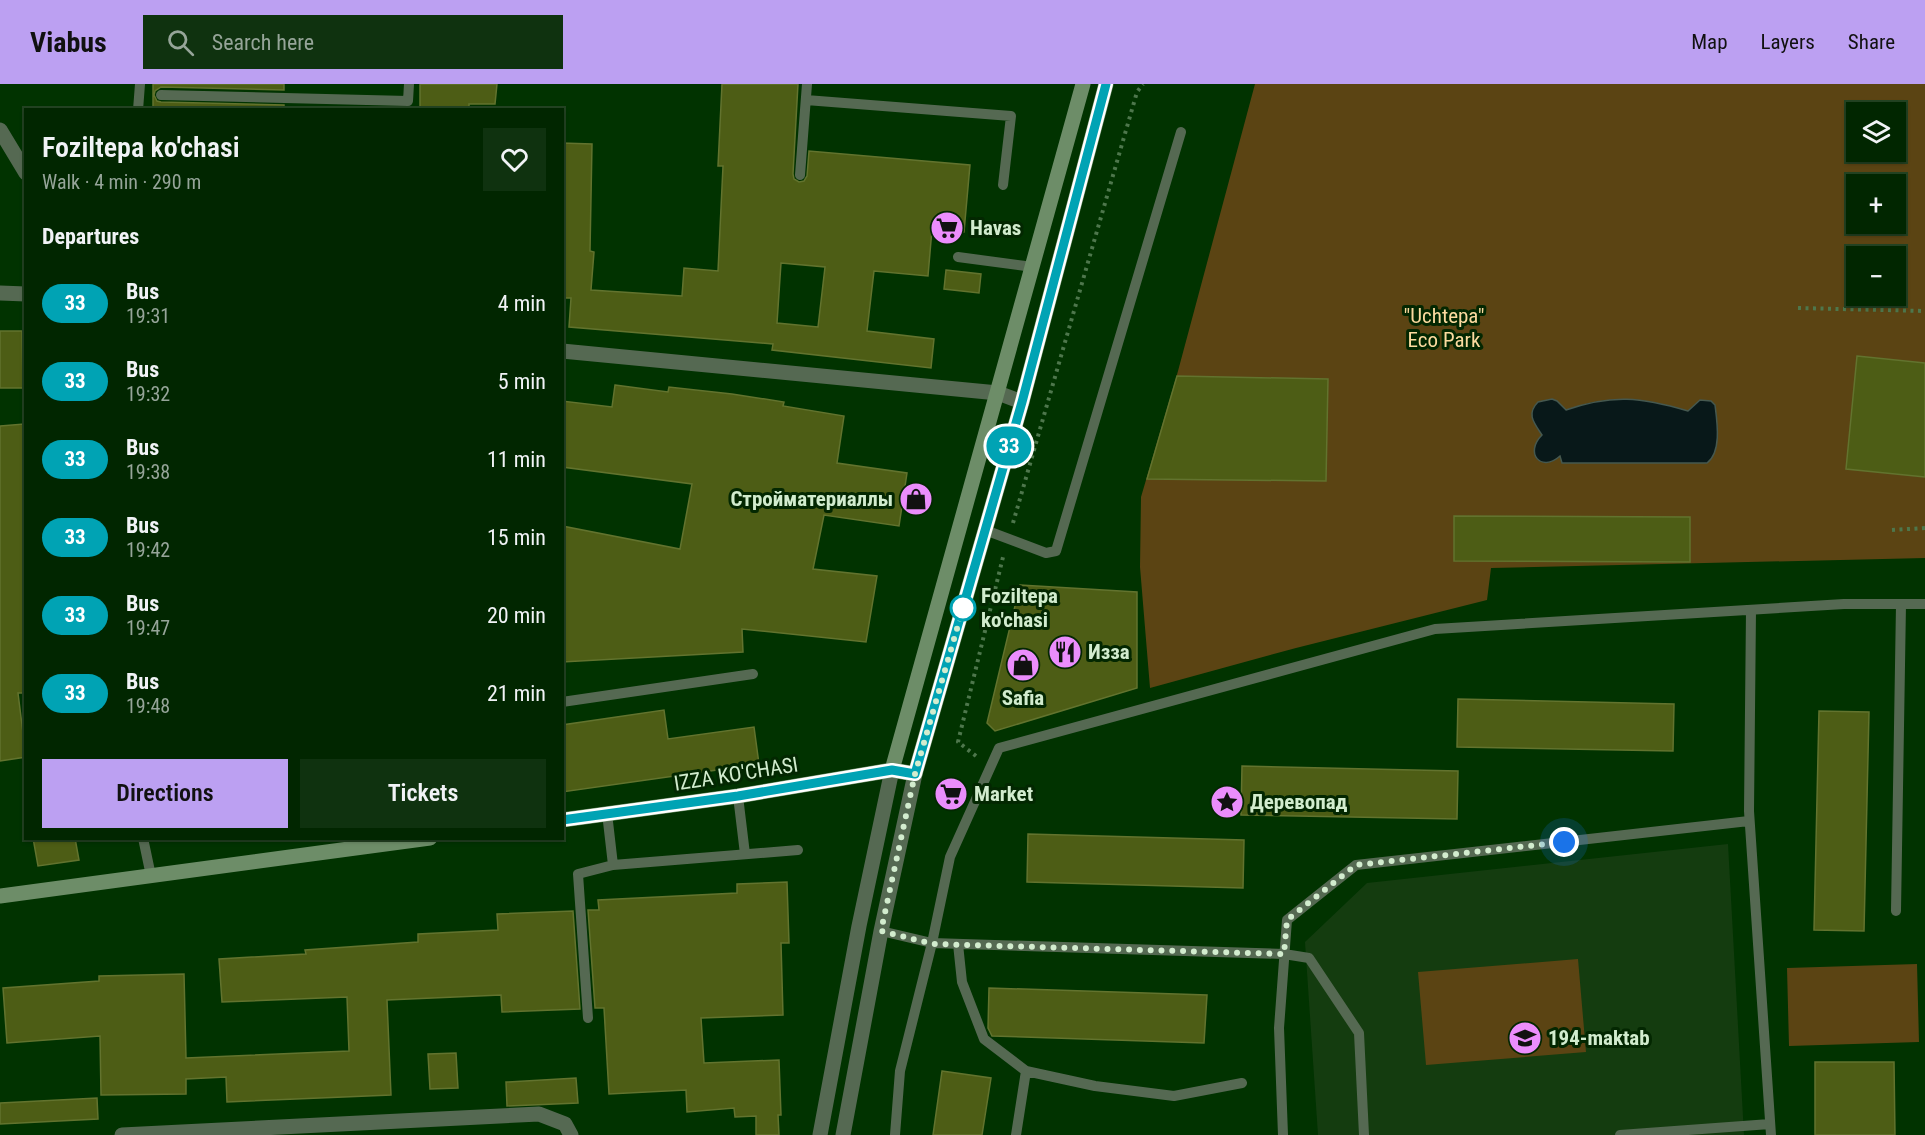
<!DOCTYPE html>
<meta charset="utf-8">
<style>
body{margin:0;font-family:"Roboto Condensed",sans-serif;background:#0f320f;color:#f1f3f6;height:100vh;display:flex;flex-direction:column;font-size:22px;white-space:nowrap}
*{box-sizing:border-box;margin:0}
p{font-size:20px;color:#96a599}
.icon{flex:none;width:33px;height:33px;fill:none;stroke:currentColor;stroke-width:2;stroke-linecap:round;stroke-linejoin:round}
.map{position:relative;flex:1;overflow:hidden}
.sheet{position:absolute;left:24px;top:24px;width:540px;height:732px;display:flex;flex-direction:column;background:#012600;border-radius:0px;box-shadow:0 2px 4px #0004,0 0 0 2px #234322}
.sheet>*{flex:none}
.badge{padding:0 12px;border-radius:20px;font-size:21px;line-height:39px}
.buttons{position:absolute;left:1846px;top:18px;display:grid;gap:12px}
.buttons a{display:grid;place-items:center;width:60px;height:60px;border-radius:0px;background:#012600;box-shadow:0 2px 4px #0004,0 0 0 2px #234322;font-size:30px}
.you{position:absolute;width:30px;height:30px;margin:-15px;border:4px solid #fff;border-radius:50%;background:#1a73e8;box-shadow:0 0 0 9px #1a73e833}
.map>.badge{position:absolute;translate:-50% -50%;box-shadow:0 0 0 3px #fff}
h2{padding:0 18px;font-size:22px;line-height:54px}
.round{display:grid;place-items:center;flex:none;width:63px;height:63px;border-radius:0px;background:#0f320f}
.headline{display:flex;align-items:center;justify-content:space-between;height:102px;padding:0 18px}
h1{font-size:28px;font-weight:600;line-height:45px}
.button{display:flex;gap:12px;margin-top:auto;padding:12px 18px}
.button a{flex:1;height:69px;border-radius:0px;background:#bca0f2;color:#111;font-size:24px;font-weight:600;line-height:69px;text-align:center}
.button a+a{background:#0f320f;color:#f1f3f6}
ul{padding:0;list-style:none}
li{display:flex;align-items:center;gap:18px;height:78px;padding:0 18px}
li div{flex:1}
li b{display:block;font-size:22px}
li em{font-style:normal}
li .badge{min-width:66px;font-weight:700;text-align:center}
header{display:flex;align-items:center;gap:36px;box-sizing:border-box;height:84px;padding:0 30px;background:#bca0f2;color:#111}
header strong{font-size:28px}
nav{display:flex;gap:33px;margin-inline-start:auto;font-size:21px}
.search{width:420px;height:54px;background:#0f320f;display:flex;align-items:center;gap:15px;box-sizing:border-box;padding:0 21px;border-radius:0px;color:#96a599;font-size:22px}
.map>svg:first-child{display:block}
.built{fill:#143c0f}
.green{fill:#5b4413;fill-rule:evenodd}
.water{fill:#081819;stroke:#45584f;stroke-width:1.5}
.building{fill:#4d5d15;stroke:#62732e;stroke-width:1.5;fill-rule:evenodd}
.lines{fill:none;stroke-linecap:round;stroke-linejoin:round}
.path{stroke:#4e774c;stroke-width:4;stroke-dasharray:3 4.5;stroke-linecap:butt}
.lane{stroke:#556952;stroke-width:10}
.street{stroke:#556952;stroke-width:15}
.secondary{stroke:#6d8d68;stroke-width:15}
.line-casing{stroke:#fff;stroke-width:14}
.line{stroke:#00a3b4;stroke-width:9}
.walk{stroke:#d2ecce;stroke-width:6;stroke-dasharray:0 10.8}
.stop-dot{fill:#fff;stroke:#00a3b4;stroke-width:3}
.labels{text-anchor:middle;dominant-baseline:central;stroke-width:6;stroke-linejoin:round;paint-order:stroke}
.poi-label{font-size:21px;font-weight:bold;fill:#d2ecce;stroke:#032701;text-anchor:start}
.park-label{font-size:21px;fill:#fcda9f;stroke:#032701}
.stop-label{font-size:21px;font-weight:bold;fill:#d2ecce;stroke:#032701;text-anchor:start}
.street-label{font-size:21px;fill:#d2ecce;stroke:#032701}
</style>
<header>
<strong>Viabus</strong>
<div class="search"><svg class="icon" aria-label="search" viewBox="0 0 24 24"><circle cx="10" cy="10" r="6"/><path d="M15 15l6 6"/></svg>Search here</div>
<nav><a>Map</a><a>Layers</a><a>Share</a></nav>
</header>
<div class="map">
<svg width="1925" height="1051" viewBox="0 0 1925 1051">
<rect width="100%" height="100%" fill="#013300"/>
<path class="built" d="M 1728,760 L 1744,1051 L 1318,1051 L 1305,858 L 1367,799 Z"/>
<path class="green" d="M 1255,0 L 1925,0 L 1925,474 L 1491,484 L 1487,516 L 1296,564 L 1150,604 L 1140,483 L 1141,413 L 1178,287 ZM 1857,28 L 1896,28 L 1896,68 L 1857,68 ZM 1857,100 L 1896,100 L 1896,140 L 1857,140 ZM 1857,172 L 1896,172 L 1896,212 L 1857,212 Z
M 1578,875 L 1586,968 L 1426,981 L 1418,888 Z
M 1917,880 L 1919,958 L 1789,962 L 1787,884 Z"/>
<path class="water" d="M 1552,315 L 1557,317 L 1566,326 C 1612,310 1641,313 1688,327 L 1700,316 L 1711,317 L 1715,321 C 1717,337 1722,368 1707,379 L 1562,379 L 1560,372 C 1541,389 1524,369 1542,351 C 1534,339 1526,330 1538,318 Z"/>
<path class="building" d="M 153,0 L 284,0 L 284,6 L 161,3 L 155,7 L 154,11 L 157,17 L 161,18 L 284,21 L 284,26 L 153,26 Z
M 420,0 L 497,0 L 495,20 L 469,20 L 469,26 L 420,26 Z
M 722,0 L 798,0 L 793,90 L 794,95 L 799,98 L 804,97 L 807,92 L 809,67 L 970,81 L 964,148 L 932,145 L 928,192 L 874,187 L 867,247 L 934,255 L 931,284 L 772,266 L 773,260 L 569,243 L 571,214 L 562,214 L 562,59 L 592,60 L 590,167 L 594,168 L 591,206 L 682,212 L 684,184 L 718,187 L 723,82 L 718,82 ZM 781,179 L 825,183 L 818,243 L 777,239 Z
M 946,186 L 981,190 L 979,209 L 944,205 Z
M 0,247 L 22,247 L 23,304 L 0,304 Z
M 1857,272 L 1925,279 L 1925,393 L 1846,385 Z
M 1177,292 L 1328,295 L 1326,397 L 1147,395 Z
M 615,301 L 668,308 L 669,303 L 732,310 L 784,318 L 783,322 L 844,332 L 837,379 L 907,389 L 899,442 L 824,431 L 813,485 L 877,492 L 866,558 L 742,545 L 743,568 L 562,578 L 562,442 L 680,465 L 692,400 L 562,383 L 562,317 L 612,323 Z
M 24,340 L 26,366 L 26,609 L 18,609 L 26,673 L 0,677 L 0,342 Z
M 1454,432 L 1690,433 L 1690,478 L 1454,477 Z
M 1020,501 L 1137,508 L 1137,604 L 995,647 L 987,639 Z
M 1458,615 L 1674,620 L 1673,667 L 1457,663 Z
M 664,626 L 668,655 L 754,643 L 759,680 L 562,708 L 562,641 Z
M 1819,627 L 1869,628 L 1864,847 L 1814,846 Z
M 1242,682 L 1458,687 L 1457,735 L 1241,731 Z
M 1028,750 L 1244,756 L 1243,804 L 1027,798 Z
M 33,754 L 75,754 L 79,776 L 38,782 Z
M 787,798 L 789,859 L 781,859 L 783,931 L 701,934 L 704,979 L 779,976 L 781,1031 L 778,1031 L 779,1051 L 756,1051 L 756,1032 L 735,1033 L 734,1024 L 687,1028 L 686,1006 L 609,1010 L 604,924 L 595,924 L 588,826 L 599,826 L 598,816 L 737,809 L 737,800 Z
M 573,827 L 580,925 L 502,928 L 501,911 L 387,916 L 391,1011 L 227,1018 L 226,993 L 186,995 L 186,1010 L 101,1011 L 100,952 L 7,959 L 3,904 L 99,897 L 99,892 L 184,890 L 186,974 L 349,967 L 347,913 L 222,918 L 219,875 L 306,870 L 305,866 L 418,858 L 418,850 L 498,846 L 497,830 Z
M 989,904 L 1207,911 L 1204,959 L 992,952 L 988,944 Z
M 456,969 L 458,1004 L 430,1005 L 428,970 Z
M 1815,978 L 1894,978 L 1895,1051 L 1815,1051 Z
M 942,987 L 991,994 L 982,1051 L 933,1051 Z
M 576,994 L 578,1019 L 507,1022 L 506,998 Z
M 97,1014 L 98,1035 L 0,1040 L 0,1019 Z"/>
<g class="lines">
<path class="path" d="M 1798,224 L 1925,227
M 1013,439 L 1137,8 L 1143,0
M 1892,446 L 1925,444
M 976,672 L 958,658 L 1004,469"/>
<path class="lane" d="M 161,11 L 408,17 L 409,0
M 806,16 L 1011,32 L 1003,101
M 138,26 L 140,0
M 800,91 L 807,0
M 958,173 L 1033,183
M 985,446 L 1046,469 L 1056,467 L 1181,48
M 1751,526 L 1749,727 L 1771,1051
M 562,618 L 753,590
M 738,712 L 745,770
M 607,729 L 613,781 L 798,766
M 143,754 L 151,792
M 1896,827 L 1901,520
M 881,847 L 932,859 L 950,773 L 999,664 L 1435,545 L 1844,520 L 1925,520
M 958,860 L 962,898 L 984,955 L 1026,987 L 1016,1051
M 588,934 L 578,790 L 613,781
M 1026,987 L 1095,1002 L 1174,1012 L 1242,999
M 895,1051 L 900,987 L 932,859 L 1284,870 L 1309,874 L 1359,949 L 1364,1051
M 1283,1051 L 1279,944 L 1287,836 L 1356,781 L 1749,737
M 1620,1051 L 1770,1040"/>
<path class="street" d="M 0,46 L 26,89
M 0,209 L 26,210
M 562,267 L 998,309 L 1022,318
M 122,1051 L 539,1030 L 565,1040 L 571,1051
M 820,1051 L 859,842 L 892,686
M 843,1051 L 881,847 L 915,690"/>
<path class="secondary" d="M 892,686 L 1083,0
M 562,736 L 738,712 L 892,686 L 915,690 L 1022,318 L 1106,0
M 0,812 L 430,754"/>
</g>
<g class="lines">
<g class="line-casing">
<path id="line" d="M 562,736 L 738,712 L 892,686 L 915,690 L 1022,318 L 1106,0"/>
</g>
<use href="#line" class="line"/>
<path class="walk" d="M 963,524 L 915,690 L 881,847 L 933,860 L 1284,870 L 1287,836 L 1356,781 L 1564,758"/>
</g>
<defs>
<g id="supermarket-disc" transform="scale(1.725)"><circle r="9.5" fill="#eb8dfc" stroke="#032701"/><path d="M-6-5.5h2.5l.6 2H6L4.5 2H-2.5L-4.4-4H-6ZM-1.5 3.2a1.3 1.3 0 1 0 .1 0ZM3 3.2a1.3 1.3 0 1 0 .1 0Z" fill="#111"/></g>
<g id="shop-disc" transform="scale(1.725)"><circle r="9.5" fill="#eb8dfc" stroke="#032701"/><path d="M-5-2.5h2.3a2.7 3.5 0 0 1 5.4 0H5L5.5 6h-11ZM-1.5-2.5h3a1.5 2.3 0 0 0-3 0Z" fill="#111"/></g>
<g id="restaurant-disc" transform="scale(1.725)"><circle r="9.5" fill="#eb8dfc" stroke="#032701"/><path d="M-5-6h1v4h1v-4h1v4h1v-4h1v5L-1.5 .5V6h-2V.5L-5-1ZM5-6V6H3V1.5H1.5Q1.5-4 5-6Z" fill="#111"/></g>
<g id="sight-disc" transform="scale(1.725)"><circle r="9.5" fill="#eb8dfc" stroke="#032701"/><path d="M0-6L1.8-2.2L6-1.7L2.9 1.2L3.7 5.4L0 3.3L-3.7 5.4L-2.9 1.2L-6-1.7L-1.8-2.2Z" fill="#111"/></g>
<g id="school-disc" transform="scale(1.725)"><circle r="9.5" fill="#eb8dfc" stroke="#032701"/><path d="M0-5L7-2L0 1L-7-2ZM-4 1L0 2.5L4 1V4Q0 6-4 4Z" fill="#111"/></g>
</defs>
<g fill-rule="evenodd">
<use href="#supermarket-disc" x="947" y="144"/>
<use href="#shop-disc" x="916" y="415"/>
<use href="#restaurant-disc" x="1065" y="568"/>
<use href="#shop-disc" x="1023" y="581"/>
<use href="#supermarket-disc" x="951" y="710"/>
<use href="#sight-disc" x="1227" y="718"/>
<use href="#school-disc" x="1525" y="954"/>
</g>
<circle class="stop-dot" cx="963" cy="524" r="12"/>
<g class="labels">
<g class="poi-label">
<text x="970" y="144">Havas</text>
<text x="893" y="415" text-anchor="end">Стройматериаллы</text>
<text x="1088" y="568">Изза</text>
<text x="1023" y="614" text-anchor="middle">Safia</text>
<text x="974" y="710">Market</text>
<text x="1250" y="718">Деревопад</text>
<text x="1548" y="954">194-maktab</text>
</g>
<g class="park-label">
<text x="1444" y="232">"Uchtepa"<tspan x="1444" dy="24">Eco Park</tspan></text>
</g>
<g class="stop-label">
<text x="981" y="512">Foziltepa<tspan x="981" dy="24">ko'chasi</tspan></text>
</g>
<g class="street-label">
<text transform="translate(736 690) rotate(-9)">IZZA KO'CHASI</text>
</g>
</g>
</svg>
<div class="buttons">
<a><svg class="icon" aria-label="layers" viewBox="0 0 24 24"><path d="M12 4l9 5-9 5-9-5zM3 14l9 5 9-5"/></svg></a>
<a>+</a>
<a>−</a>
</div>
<div class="you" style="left:1564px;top:758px"></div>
<b class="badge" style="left:1009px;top:362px;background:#00a3b4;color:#fff">33</b>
<section class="sheet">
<div class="headline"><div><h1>Foziltepa ko'chasi</h1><p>Walk · 4 min · 290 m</p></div><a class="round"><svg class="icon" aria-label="heart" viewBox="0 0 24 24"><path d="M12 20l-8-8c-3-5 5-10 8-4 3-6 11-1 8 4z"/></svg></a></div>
<h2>Departures</h2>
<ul>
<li><span class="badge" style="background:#00a3b4;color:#fff">33</span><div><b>Bus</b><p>19:31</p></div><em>4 min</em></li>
<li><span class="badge" style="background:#00a3b4;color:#fff">33</span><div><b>Bus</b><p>19:32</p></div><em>5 min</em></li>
<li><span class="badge" style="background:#00a3b4;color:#fff">33</span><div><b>Bus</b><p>19:38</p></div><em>11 min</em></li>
<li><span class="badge" style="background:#00a3b4;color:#fff">33</span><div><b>Bus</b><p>19:42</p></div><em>15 min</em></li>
<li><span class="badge" style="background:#00a3b4;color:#fff">33</span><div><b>Bus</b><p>19:47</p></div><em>20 min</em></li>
<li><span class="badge" style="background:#00a3b4;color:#fff">33</span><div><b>Bus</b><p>19:48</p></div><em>21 min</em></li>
</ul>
<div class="button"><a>Directions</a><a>Tickets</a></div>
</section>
</div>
